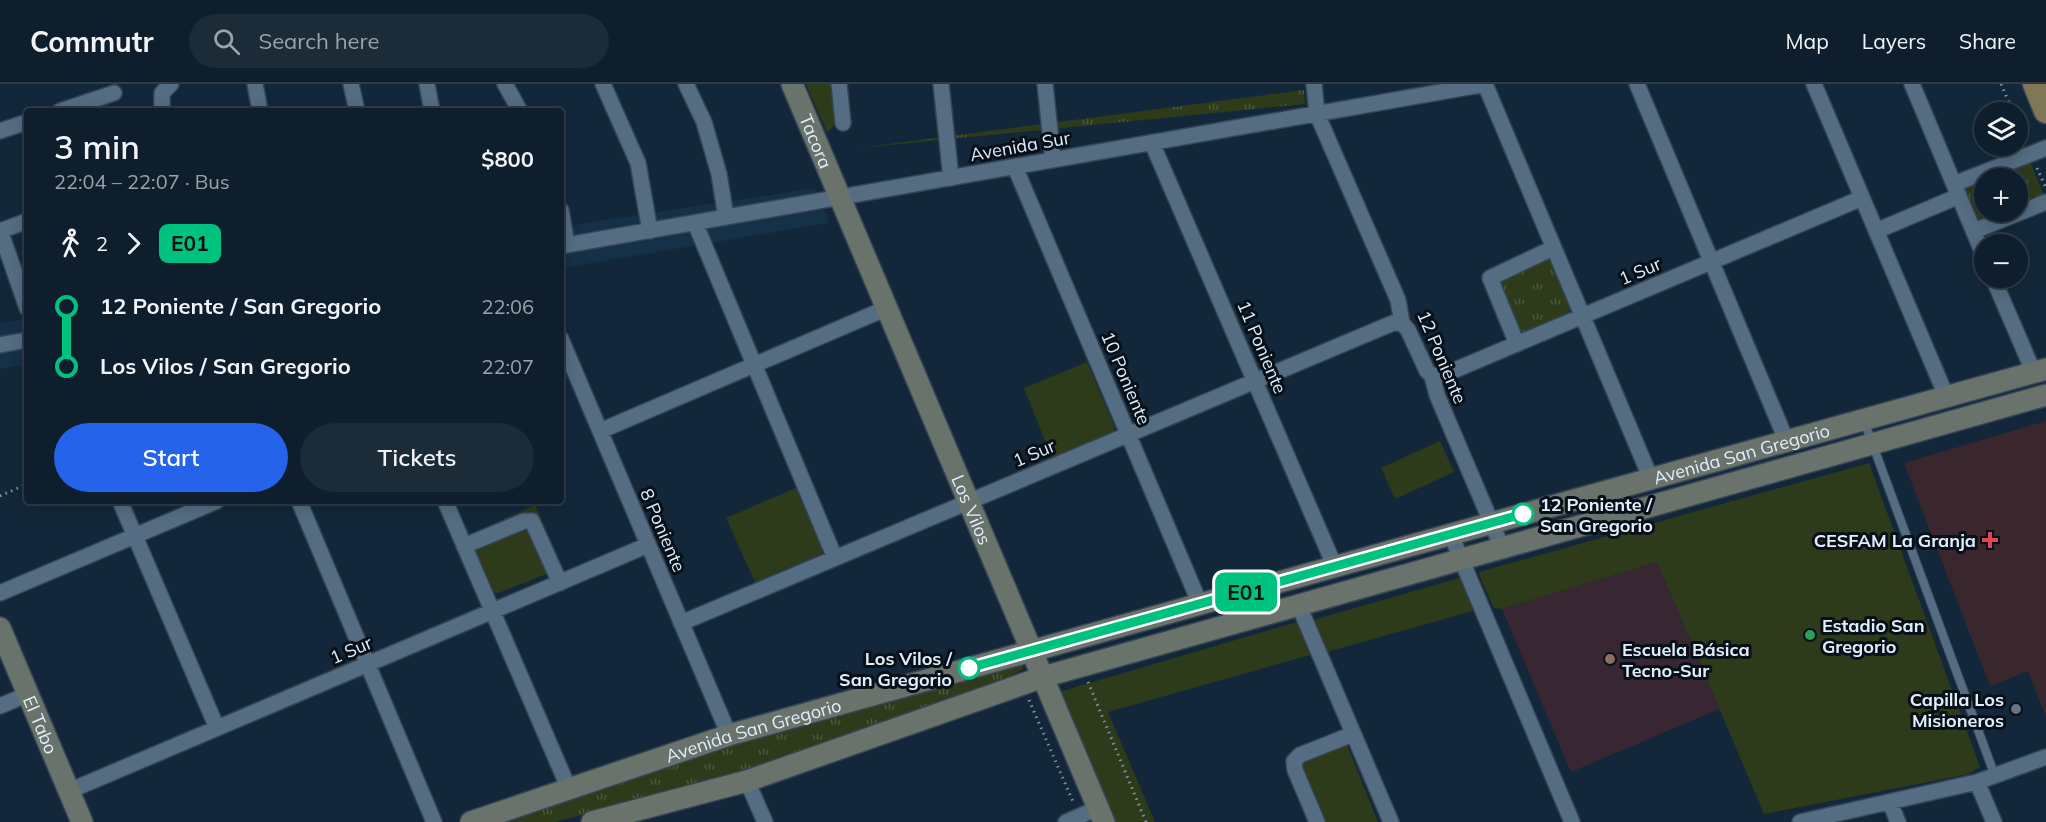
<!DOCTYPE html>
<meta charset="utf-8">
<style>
body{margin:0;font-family:Mulish,sans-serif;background:#1c2b38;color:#f1f3f6;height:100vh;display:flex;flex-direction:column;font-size:22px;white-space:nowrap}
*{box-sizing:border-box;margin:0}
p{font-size:20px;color:#9ba2a9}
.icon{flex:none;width:33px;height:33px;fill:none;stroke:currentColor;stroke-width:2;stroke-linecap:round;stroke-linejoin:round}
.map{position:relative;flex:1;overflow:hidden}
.side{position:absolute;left:24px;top:24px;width:540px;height:396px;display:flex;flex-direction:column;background:#0e1e2c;border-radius:6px;box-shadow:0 3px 15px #0003,0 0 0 2px #2e3c48}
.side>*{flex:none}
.badge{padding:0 12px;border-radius:9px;font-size:21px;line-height:39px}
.fabs{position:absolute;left:1974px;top:18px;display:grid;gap:12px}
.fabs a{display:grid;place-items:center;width:54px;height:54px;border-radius:50%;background:#0e1e2c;box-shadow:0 3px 15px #0003,0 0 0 2px #2e3c48;font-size:30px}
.map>.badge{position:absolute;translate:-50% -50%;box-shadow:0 0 0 3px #fff}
.legs{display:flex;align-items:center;gap:9px;height:66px;padding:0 30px;font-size:20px}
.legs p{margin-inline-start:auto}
.head{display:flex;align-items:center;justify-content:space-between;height:102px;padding:0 30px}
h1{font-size:33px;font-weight:600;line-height:45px}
.action{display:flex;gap:12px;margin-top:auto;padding:12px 30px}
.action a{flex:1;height:69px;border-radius:36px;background:#2563eb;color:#fff;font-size:24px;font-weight:600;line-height:69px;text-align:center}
.action a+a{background:#1c2b38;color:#f1f3f6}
ul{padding:0 30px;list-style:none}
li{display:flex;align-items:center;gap:21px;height:60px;font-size:22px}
li i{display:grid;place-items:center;width:9px;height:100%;margin:0 8px;background:currentColor}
li i::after{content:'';width:15px;height:15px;margin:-8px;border:4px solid;border-radius:50%;background:#0e1e2c}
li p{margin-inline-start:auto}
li:first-child i{background:linear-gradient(#0000 50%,currentColor 0)}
li:last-child i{background:linear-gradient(currentColor 50%,#0000 0)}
header{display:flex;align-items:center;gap:36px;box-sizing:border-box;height:84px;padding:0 30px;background:#0e1e2c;border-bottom:2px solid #2e3c48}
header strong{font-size:28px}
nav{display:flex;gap:33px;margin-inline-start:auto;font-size:21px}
.search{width:420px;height:54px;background:#1c2b38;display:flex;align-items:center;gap:15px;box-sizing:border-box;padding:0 21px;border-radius:33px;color:#9ba2a9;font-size:22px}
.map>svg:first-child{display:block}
.built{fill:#143148}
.education{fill:#382732}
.medical{fill:#3a272d}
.grass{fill:url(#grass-tufts)}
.green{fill:#2d3b1a}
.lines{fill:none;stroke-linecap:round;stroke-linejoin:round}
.lane-casing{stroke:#364555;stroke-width:10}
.street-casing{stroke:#364555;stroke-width:18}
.secondary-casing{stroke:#364555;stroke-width:24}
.primary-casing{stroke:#364555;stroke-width:27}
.path{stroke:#8294a3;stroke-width:3;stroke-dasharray:1.5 4.5;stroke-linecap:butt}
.lane{stroke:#546d82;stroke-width:8}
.street{stroke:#546d82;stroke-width:15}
.secondary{stroke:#6a726c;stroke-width:21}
.primary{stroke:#807756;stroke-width:24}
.line-1-casing{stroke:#fff;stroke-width:14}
.line-1{stroke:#00c27f;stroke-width:9}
.stop-1-dot{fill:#fff;stroke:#00c27f;stroke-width:3}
.health-dot{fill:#e0444e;stroke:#071018;stroke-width:2}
.leisure-dot{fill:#2e9e5b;stroke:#071018;stroke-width:2}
.education-dot{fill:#8d6e63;stroke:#071018;stroke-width:2}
.worship-dot{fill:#6b7280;stroke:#071018;stroke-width:2}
.labels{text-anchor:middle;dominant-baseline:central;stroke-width:6;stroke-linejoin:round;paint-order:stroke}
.street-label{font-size:18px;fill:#e0eefa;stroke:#071018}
.stop-label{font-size:18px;font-weight:bold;fill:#e0eefa;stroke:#071018;text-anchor:start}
.poi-label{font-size:18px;font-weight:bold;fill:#e0eefa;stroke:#071018;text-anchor:end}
</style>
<header>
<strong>Commutr</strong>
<div class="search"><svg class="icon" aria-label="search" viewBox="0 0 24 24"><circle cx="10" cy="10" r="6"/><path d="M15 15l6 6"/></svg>Search here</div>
<nav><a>Map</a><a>Layers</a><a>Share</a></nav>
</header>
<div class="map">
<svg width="2046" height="738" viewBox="0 0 2046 738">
<defs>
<pattern id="grass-tufts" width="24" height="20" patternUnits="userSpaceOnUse" patternTransform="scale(1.5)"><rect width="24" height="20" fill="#2d3b1a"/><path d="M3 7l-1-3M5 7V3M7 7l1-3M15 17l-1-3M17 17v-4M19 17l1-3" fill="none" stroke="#4b583c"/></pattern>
</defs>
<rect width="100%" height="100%" fill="#12283a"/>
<path class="built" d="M 815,104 L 829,139 L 561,184 L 561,143 Z
M 27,234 L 27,280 L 0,285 L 0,240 Z"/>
<path class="education" d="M 1657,478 L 1719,625 L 1571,688 L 1502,525 Z"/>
<path class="medical" d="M 2046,337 L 2046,632 L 2028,587 L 1990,602 L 1904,379 Z"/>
<path class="grass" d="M 1304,6 L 1305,20 L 858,64 Z
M 2030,78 L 2046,117 L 1983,149 L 1965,104 L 1984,96 L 1984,128 L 2018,128 L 2018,94 L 1988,94 Z
M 1545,172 L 1553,175 L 1572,222 L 1569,229 L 1520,249 L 1495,194 Z
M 1023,580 L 1023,585 L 994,601 L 737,689 L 555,738 L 486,738 L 736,656 Z"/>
<path class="green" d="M 806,0 L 833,0 L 836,40 L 827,48 Z
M 1087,278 L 1115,344 L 1112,349 L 1052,374 L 1024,304 Z
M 1440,357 L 1454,388 L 1395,415 L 1381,384 Z
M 1869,379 L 1980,683 L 1969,690 L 1764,730 L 1657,478 L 1502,525 L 1494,524 L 1480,493 L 1479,488 Z
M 796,404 L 823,464 L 821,470 L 755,498 L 726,434 Z
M 535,421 L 562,484 L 498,509 L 494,508 L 469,451 Z
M 1463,493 L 1476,526 L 1327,568 L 1313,536 Z
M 1297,538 L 1310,571 L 1108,628 L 1155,738 L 1115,738 L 1059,608 Z
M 1347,661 L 1378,738 L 1324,738 L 1300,680 Z"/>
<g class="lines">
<g class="lane-casing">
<path id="lane" d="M 1864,337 L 1995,692"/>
</g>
<g class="street-casing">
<path id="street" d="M 255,0 L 260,27
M 351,0 L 357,27
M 427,0 L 432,27
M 505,0 L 520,27
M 603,0 L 638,79 L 650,147
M 686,0 L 704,38 L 719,90 L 726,133
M 839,0 L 843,39
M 941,0 L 951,94
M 1045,0 L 1053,76
M 1314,0 L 1317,30 L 1398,216 L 1402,239 L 1408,246 L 1427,287 L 1432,292 L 1437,311 L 1503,466
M 1485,0 L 1651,395
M 1637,0 L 1787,358
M 1814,0 L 1947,314
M 1912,0 L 1984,172
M 60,27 L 114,9
M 162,27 L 162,9 L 171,0
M 0,47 L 27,38
M 1152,59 L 1335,483
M 1015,83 L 1200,520
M 1954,100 L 2046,64
M 561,126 L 567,161
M 695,139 L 835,474
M 0,146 L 27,224
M 0,147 L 27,137
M 1876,147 L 1959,112
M 1974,147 L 2046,118
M 561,162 L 1486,0
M 1993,194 L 2034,289
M 561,255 L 729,651
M 1517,260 L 1490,194 L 1553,164
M 0,261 L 27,256
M 1432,292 L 1443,291 L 1862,114
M 600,347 L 887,224
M 120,417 L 217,644
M 299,417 L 434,738
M 445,417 L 569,705
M 1451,451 L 1572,738
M 464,462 L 524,437 L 532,437 L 560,499
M 0,509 L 217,417
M 1299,522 L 1391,738
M 681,539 L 1393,239 L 1402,239
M 0,622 L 28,610
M 747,697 L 765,738
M 1977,698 L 1994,738
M 69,707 L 648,461
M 1890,718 L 1898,738
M 1066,738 L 1098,724
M 1317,738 L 1295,686 L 1294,677 L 1300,671 L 1353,650
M 1800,738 L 1977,698 L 2046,673"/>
</g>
<g class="secondary-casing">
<g id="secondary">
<path id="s1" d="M 792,0 L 1104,738"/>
<path id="s2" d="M 0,544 L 82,738"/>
<path id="s3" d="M 471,738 L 729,651 L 2046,285"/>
<path d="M 592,738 L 747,697 L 1043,593 L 2046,311"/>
</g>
</g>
<g class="primary-casing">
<path id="primary" d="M 2035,0 L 2046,27"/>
</g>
<path class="path" d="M 2001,0 L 2013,28
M 2018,38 L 2026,58
M 2037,84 L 2046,104
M 0,412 L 27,400
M 1088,598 L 1146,738
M 1029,616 L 1074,720"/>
<use href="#lane" class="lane"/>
<use href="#street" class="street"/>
<use href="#secondary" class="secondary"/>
<use href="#primary" class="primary"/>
</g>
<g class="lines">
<g class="line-1-casing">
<path id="line-1" d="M 969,584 L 1523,430"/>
</g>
<use href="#line-1" class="line-1"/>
</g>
<g class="stop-1-dot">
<circle cx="1523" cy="430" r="10"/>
<circle cx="969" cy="584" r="10"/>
</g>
<path class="health-dot" d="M1987 447h6v6h6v6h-6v6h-6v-6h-6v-6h6z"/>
<circle class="leisure-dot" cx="1810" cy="551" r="6"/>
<circle class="education-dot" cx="1610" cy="575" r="6"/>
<circle class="worship-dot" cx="2016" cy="625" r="6"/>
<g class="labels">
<g class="street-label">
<text stroke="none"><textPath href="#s1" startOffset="62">Tacora</textPath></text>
<text transform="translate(1020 62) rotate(-10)">Avenida Sur</text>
<text transform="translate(1640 187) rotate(-23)">1 Sur</text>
<text transform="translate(1262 263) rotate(67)">11 Poniente</text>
<text transform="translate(1442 273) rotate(67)">12 Poniente</text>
<text transform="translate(1126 294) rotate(67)">10 Poniente</text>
<text transform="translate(1034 369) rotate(-23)">1 Sur</text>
<text stroke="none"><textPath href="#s3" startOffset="1323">Avenida San Gregorio</textPath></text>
<text stroke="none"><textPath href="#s1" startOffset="462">Los Vilos</textPath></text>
<text transform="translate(663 446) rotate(67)">8 Poniente</text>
<text transform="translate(351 566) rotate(-23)">1 Sur</text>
<text stroke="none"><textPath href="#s2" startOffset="105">El Tabo</textPath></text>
<text stroke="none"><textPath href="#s3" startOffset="297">Avenida San Gregorio</textPath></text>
</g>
<g class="stop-label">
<text x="1540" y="420">12 Poniente /<tspan x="1540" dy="21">San Gregorio</tspan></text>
<text x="952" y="574" text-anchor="end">Los Vilos /<tspan x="952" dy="21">San Gregorio</tspan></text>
</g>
<g class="poi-label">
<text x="1976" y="456">CESFAM La Granja</text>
<text x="1822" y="541" text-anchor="start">Estadio San<tspan x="1822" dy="21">Gregorio</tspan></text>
<text x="1622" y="565" text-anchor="start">Escuela Básica<tspan x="1622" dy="21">Tecno-Sur</tspan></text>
<text x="2004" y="615">Capilla Los<tspan x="2004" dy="21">Misioneros</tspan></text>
</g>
</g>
</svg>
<div class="fabs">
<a><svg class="icon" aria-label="layers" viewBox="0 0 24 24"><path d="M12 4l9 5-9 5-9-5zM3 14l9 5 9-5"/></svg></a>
<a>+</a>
<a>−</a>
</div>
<b class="badge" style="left:1246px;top:508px;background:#00c27f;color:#111">E01</b>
<section class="side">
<div class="head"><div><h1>3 min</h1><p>22:04 – 22:07 · Bus</p></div><b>$800</b></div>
<div class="legs"><svg class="icon" aria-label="walk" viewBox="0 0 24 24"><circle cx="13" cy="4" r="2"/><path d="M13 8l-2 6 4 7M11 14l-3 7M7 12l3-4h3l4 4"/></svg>2<svg class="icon" aria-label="forward" viewBox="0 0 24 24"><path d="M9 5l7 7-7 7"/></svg><b class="badge" style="background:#00c27f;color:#111">E01</b></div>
<ul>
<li><i style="color:#00c27f"></i><b>12 Poniente / San Gregorio</b><p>22:06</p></li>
<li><i style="color:#00c27f"></i><b>Los Vilos / San Gregorio</b><p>22:07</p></li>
</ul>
<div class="action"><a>Start</a><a>Tickets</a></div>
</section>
</div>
